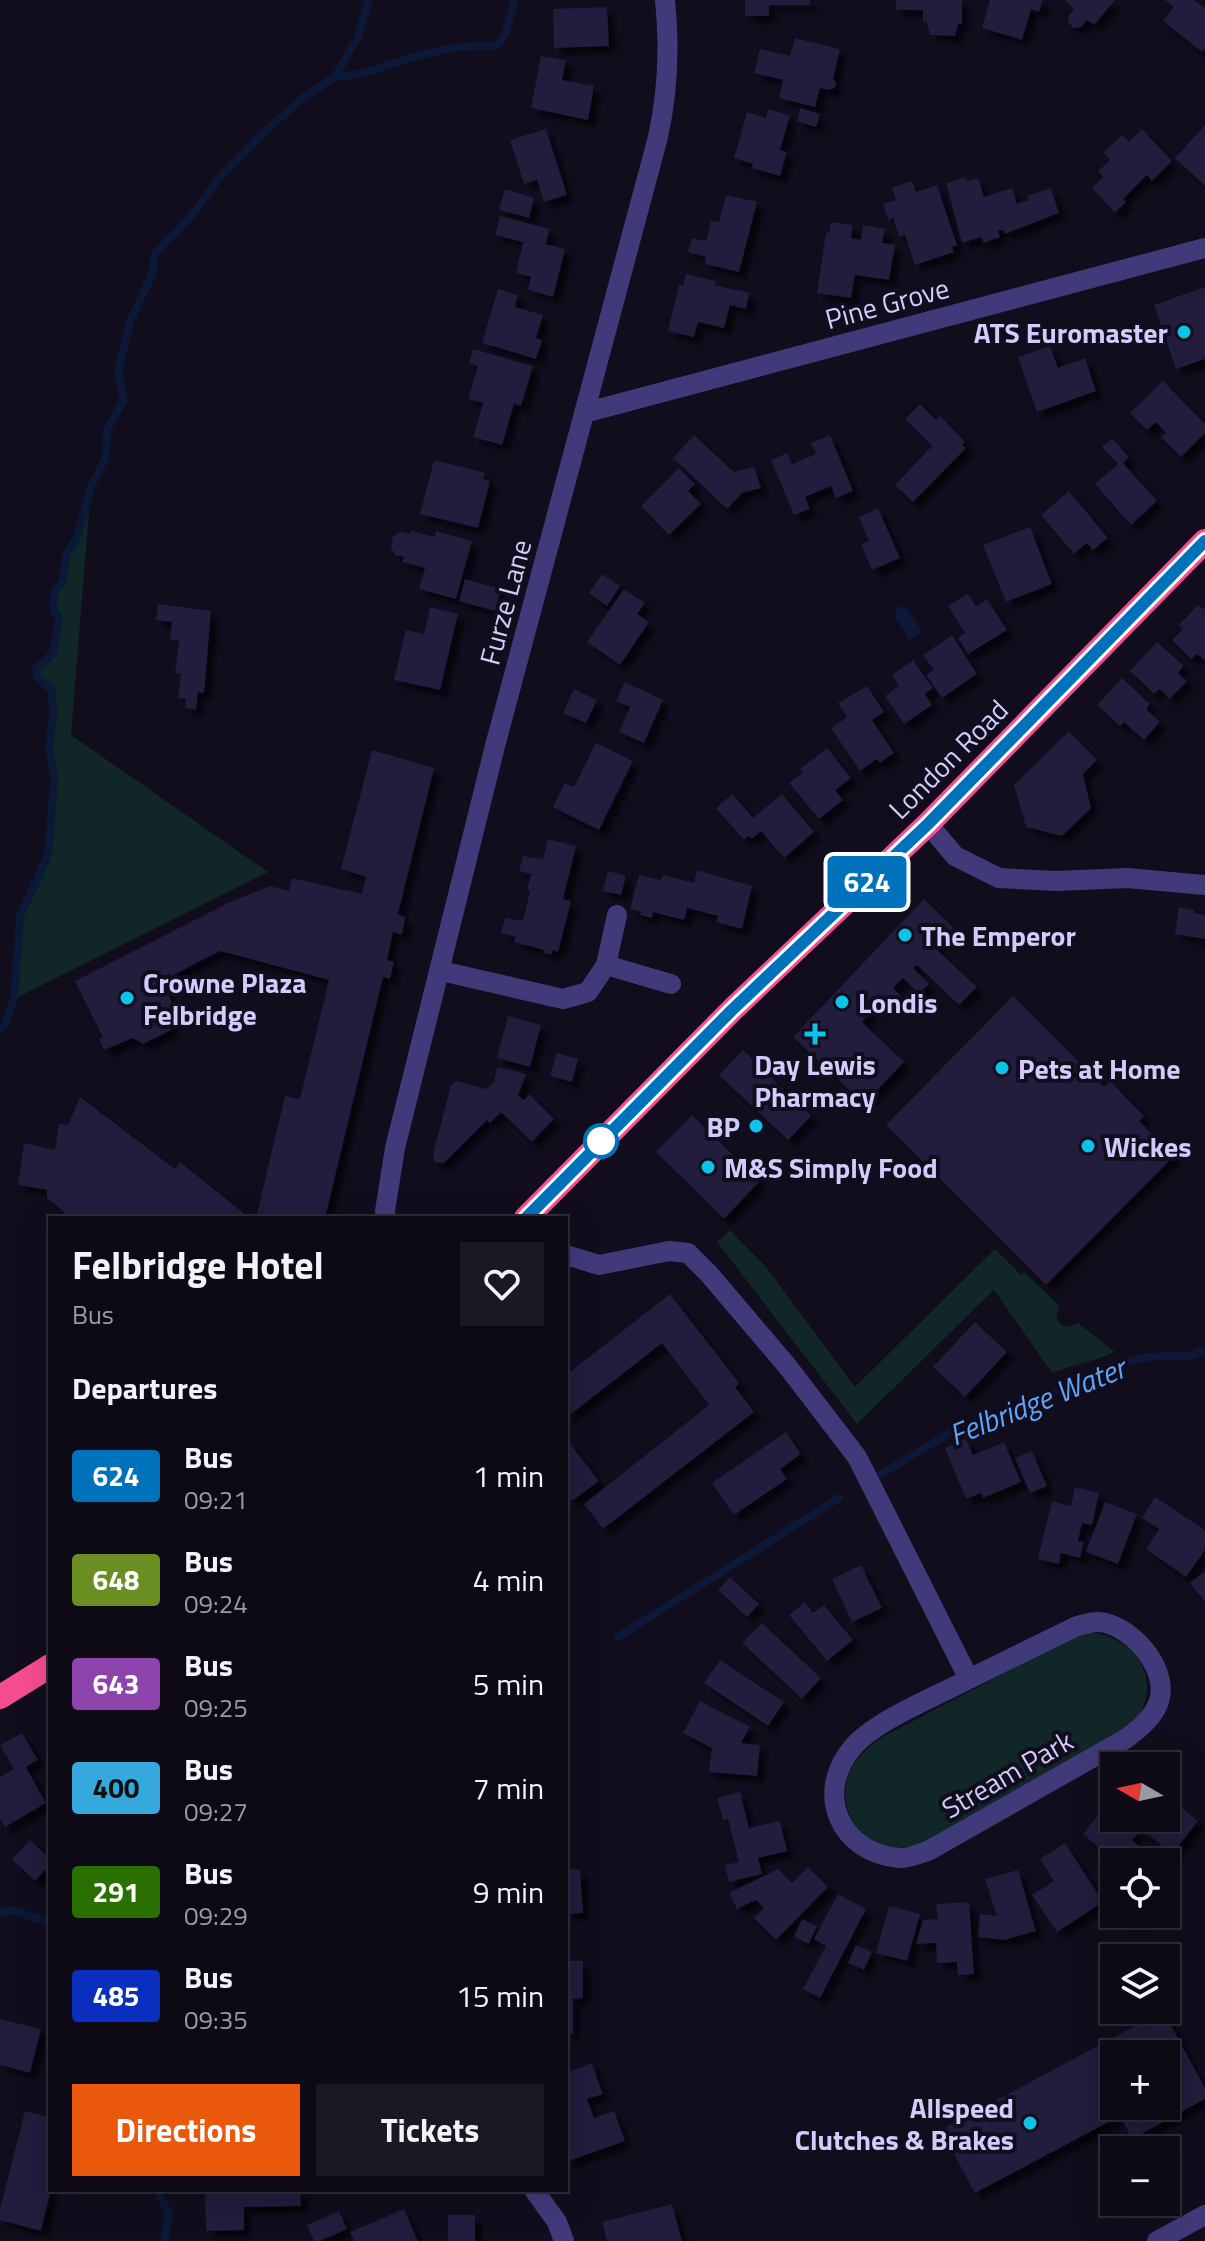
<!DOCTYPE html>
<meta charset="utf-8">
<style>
body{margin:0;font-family:"Titillium Web",sans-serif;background:#1b1823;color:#f1f3f6;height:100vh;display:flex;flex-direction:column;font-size:30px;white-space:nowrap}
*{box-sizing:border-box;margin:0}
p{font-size:26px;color:#9a9aa1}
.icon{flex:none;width:44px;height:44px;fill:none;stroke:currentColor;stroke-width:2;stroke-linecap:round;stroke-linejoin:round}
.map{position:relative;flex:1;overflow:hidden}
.details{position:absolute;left:48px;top:1216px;width:520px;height:976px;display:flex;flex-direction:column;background:#0d0a16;border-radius:0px;box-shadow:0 8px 32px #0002,0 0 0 2px #2d2b35}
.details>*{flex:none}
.badge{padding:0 16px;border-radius:6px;font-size:28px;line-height:52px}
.needle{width:52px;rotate:279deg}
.buttons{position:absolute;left:1100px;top:1752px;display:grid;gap:16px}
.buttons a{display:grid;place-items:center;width:80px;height:80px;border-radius:0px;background:#0d0a16;box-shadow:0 8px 32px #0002,0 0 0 2px #2d2b35;font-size:40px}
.map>.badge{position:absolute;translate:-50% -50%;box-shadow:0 0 0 4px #fff}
h2{padding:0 24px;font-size:30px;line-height:72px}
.round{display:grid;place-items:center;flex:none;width:84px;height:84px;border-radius:0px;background:#1b1823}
.head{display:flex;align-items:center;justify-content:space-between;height:136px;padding:0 24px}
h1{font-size:38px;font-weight:700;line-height:60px}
.action{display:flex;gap:16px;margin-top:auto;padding:16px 24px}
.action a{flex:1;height:92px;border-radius:0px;background:#ea580c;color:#fff;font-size:32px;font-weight:700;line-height:92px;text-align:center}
.action a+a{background:#1b1823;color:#f1f3f6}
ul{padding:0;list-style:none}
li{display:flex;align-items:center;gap:24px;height:104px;padding:0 24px}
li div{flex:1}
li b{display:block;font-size:30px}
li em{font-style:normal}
li .badge{min-width:88px;font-weight:700;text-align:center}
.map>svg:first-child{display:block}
.green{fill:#102627}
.water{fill:#0b1838}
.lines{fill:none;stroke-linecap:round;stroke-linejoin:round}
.stream{stroke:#0b1838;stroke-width:8}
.building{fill:#231a3d;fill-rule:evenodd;filter:url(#shadow)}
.minor{stroke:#413a7a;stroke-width:20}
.highway{stroke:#f64c91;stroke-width:24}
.line-casing{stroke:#fff;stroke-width:18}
.line{stroke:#0072bc;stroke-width:12}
.poi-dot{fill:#0bc2e8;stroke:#110d1d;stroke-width:3}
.stop-dot{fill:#fff;stroke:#0072bc;stroke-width:4}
.labels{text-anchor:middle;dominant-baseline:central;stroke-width:8;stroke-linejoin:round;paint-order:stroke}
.street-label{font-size:28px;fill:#d4cbfc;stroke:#110d1d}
.poi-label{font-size:28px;font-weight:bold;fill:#d4cbfc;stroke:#110d1d;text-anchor:start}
.water-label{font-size:30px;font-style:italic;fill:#5ea5f7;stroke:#110d1d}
</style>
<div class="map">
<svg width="1205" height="2241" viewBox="0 0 1205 2241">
<defs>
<filter id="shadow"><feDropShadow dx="7" dy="7" stdDeviation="2" flood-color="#0009"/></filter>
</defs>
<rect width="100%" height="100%" fill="#110d1d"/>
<path class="green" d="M 91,487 L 71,735 L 268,872 L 14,999 L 20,916 L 48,855 L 54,780 L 49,746 L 53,717 L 52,690 L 37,678 L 36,669 C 41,662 50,657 53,650 C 62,629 53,614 54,594 Z
M 730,1230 L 767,1268 L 855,1387 L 995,1249 L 1021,1275 L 1024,1272 L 1060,1306 L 1056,1315 L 1060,1324 L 1069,1327 L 1078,1323 L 1115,1352 C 1094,1361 1074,1365 1052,1373 L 994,1290 L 857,1424 L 717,1242 Z
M 1091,1632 C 1139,1640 1162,1679 1136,1722 L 919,1845 C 907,1847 894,1850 882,1846 C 854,1839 841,1806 847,1780 C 850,1763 865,1751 877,1740 L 1081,1633 Z"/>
<path class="water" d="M 899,606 L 907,608 L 922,632 L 909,640 L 894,615 Z"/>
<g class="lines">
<path class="stream" d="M 335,77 C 356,77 377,69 397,62 C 429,52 464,43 497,46 L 505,34 L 515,0
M 0,1030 L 5,1024 L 14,999 L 20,916 L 48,855 L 54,780 L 49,746 L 53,717 L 52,690 L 37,678 L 36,669 L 53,653 L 59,620 L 53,609 L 54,594 L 63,580 L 66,555 L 78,534 L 91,487 L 106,457 L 107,430 L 124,400 L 118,371 L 130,322 L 152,274 L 155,254 L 192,215 L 220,177 L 263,133 L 308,94 L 335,77 L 358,37 L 369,0
M 878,1476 L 963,1425 L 1024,1406 L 1114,1365 L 1147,1357 L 1191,1356 L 1205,1349
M 618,1637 L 839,1498
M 0,1913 L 12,1910 L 50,1923
M 157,2190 L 169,2214 L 164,2241"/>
</g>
<path class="building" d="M 745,0 L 810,0 L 810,5 L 769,5 L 769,16 L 745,16 Z
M 896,0 L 962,0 L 962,24 L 958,24 L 955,36 L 930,35 L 927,22 L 923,22 L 923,10 L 896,10 Z
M 990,0 L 1043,0 L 1039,12 L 1031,9 L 1022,40 L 982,28 Z
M 1065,0 L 1115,0 L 1094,25 L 1087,20 L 1081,27 L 1073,28 L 1069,23 L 1068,16 L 1074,10 Z
M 1165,0 L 1194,0 L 1205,8 L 1205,49 L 1202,52 L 1163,21 L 1174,7 Z
M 607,7 L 609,46 L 554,48 L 553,9 Z
M 795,38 L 840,49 L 833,79 L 836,83 L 835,88 L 829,90 L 820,88 L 815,107 L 779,98 L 783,80 L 754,73 L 760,49 L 790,56 Z
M 541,56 L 566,60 L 562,80 L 594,86 L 588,120 L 531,108 Z
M 800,108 L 820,114 L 816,127 L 797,121 Z
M 768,109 L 790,115 L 780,150 L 787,152 L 780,176 L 752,168 L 753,164 L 734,158 L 747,112 L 766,118 Z
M 1205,125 L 1205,186 L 1175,158 Z
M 546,129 L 567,195 L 544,202 L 537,180 L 524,184 L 510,140 Z
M 1142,129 L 1172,161 L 1152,181 L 1147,175 L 1123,199 L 1126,202 L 1115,213 L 1092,188 L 1103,177 L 1098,171 L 1110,160 L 1104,152 L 1122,135 L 1129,142 Z
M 965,177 L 967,181 L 978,178 L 984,197 L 1012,188 L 1017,204 L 1029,200 L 1027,196 L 1051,188 L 1059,213 L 1005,234 L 1003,230 L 998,231 L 1000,237 L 984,243 L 981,237 L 962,243 L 946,183 Z
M 912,181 L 916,192 L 937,185 L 957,245 L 952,247 L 954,252 L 915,265 L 905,235 L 899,237 L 893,218 L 888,220 L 883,204 L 896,200 L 892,188 Z
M 505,189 L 534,198 L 529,218 L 499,210 Z
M 726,195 L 757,202 L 739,272 L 705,264 L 706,257 L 688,252 L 692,238 L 706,241 L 711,220 L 719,222 Z
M 500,216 L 549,229 L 546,244 L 565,249 L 553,297 L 528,290 L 531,277 L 516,273 L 523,242 L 495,235 Z
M 831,222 L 853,225 L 851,238 L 861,240 L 863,225 L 885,229 L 882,243 L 895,245 L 889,280 L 855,275 L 851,298 L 817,293 L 826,233 L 829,233 Z
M 686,274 L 716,281 L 715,285 L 749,293 L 746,309 L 730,305 L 724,328 L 698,322 L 694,337 L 668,331 L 679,285 L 683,286 Z
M 1205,287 L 1205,359 L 1176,369 L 1154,305 Z
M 498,289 L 518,295 L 515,307 L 543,315 L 536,338 L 542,340 L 536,359 L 482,343 Z
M 1050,346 L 1058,368 L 1085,358 L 1096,391 L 1037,412 L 1018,357 Z
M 473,349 L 533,366 L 521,406 L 514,404 L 502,445 L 473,437 L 483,403 L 468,399 L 478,366 L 469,364 Z
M 1163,381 L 1205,424 L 1205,433 L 1181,457 L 1161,437 L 1166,433 L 1156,422 L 1147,430 L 1130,413 Z
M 920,404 L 936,420 L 940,416 L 965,442 L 962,445 L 966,448 L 913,502 L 895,485 L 932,446 L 905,419 Z
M 694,435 L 734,472 L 754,467 L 761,488 L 742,493 L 727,509 L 673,458 Z
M 830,435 L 853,491 L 836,498 L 831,486 L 805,497 L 810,509 L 794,515 L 771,460 L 787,453 L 792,464 L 816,454 L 811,443 Z
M 1112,438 L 1129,457 L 1123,463 L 1157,501 L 1131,525 L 1095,484 L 1118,464 L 1102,447 Z
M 434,460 L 485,473 L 483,479 L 490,481 L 478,528 L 420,514 Z
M 679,468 L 695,484 L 688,491 L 701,504 L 669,535 L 641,506 Z
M 1069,491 L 1108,538 L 1093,550 L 1087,543 L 1074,554 L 1041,515 Z
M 878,508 L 900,558 L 872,570 L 861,544 L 869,541 L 859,517 Z
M 1030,527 L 1052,584 L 1006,602 L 983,545 Z
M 411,531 L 435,537 L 436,531 L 472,541 L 456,599 L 419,589 L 425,568 L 402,562 L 404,557 L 395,555 L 391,547 L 393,536 L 401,532 L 410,534 Z
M 602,574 L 620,586 L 607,606 L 589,593 Z
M 465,579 L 501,589 L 495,611 L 459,601 Z
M 624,589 L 645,603 L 637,614 L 649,622 L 620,665 L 587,642 Z
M 968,594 L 976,606 L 987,599 L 1007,630 L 968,654 L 958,638 L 965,633 L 948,606 Z
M 158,604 L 211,611 L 204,693 L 198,692 L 196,710 L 185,708 L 186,699 L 178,698 L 181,674 L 175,673 L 179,641 L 170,639 L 172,622 L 156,620 Z
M 1198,605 L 1203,609 L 1205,607 L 1205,661 L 1197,654 L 1191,659 L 1172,640 L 1183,629 L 1179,625 Z
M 430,607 L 458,614 L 440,690 L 394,680 L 406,630 L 424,634 Z
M 952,635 L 977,674 L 942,698 L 926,675 L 934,670 L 923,655 Z
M 1157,642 L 1184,666 L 1178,673 L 1187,681 L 1170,699 L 1159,689 L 1154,694 L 1130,671 Z
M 913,660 L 933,688 L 925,694 L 932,705 L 904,724 L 885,696 L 899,686 L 892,675 Z
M 1122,678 L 1150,704 L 1146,709 L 1160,722 L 1144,740 L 1124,722 L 1120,726 L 1097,705 Z
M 625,682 L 663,700 L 644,743 L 619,732 L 630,707 L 616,701 Z
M 867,686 L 884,712 L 872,720 L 894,753 L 880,763 L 877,759 L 860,771 L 831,728 L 847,717 L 838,703 Z
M 574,689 L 597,700 L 586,723 L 563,713 Z
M 1069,731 L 1097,760 L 1083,774 L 1091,808 L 1062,836 L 1026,827 L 1014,785 Z
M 596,743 L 633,761 L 599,830 L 553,807 L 565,783 L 574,787 Z
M 827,748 L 851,778 L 835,790 L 843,800 L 819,819 L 789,783 L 803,772 L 800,769 Z
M 372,750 L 434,768 L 398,914 L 405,917 L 402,935 L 393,932 L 387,960 L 394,962 L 390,979 L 383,977 L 325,1218 L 256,1218 L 285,1096 L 300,1099 L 329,980 L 220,951 L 162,981 L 178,1016 L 170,1020 L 171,1030 L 143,1044 L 133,1038 L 104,1050 L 99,1039 L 103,1037 L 75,981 L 230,902 L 270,886 L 289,891 L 292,878 L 362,894 L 366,877 L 341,869 Z
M 732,794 L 753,818 L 782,794 L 814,832 L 784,858 L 761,831 L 752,839 L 749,836 L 744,840 L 716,808 Z
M 548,839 L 576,846 L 563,899 L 571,901 L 558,952 L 553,950 L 551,955 L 543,953 L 544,950 L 514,942 L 516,937 L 501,933 L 505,918 L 523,921 L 530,891 L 527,890 L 531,874 L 519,871 L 523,856 L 543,859 Z
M 697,870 L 752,886 L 742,929 L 716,922 L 718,916 L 687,908 L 684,920 L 653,912 L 652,918 L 640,915 L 641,912 L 630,909 L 639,875 L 661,880 L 663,875 L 694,883 Z
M 608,871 L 626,876 L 621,895 L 603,891 Z
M 924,899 L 954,928 L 935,948 L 977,987 L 959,1005 L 917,965 L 913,968 L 929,984 L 919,994 L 903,978 L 893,988 L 904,999 L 894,1010 L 883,1000 L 862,1022 L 904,1062 L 864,1104 L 793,1037 Z
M 1179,907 L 1194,910 L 1194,913 L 1205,915 L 1205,939 L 1175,934 Z
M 1013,996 L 1104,1087 L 1110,1081 L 1144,1116 L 1139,1121 L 1174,1156 L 1046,1285 L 886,1125 Z
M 508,1016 L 541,1025 L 530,1067 L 497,1058 Z
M 743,1050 L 811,1116 L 788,1140 L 719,1075 Z
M 557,1053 L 578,1059 L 572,1082 L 550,1076 Z
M 497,1067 L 526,1074 L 518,1096 L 524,1100 L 529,1094 L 554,1119 L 532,1142 L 501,1112 L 490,1123 L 487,1120 L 444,1163 L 437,1163 L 434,1161 L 433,1154 L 451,1085 L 457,1081 L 486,1089 L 494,1082 Z
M 80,1097 L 175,1169 L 180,1162 L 250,1218 L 71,1218 L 47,1198 L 47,1190 L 18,1185 L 24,1143 L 55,1150 L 59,1124 L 68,1125 Z
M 692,1115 L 760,1181 L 724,1219 L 656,1152 Z
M 670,1294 L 739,1383 L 735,1387 L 754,1412 L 603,1529 L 584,1504 L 709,1405 L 662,1343 L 566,1418 L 566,1375 Z
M 975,1322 L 1007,1352 L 965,1397 L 933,1367 Z
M 786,1432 L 801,1454 L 780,1469 L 787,1479 L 734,1515 L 712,1483 Z
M 566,1438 L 599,1481 L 572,1501 L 566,1494 Z
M 966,1439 L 973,1455 L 1004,1442 L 1021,1482 L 983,1498 L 981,1493 L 966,1499 L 945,1448 Z
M 1032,1451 L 1047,1486 L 1030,1493 L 1015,1458 Z
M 1075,1487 L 1099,1493 L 1092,1525 L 1082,1523 L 1078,1541 L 1084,1542 L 1080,1558 L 1061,1553 L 1059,1564 L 1038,1559 L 1052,1501 L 1071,1506 Z
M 1155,1497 L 1205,1530 L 1205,1550 L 1186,1577 L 1146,1549 L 1159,1529 L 1142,1518 Z
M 1105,1502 L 1137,1514 L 1118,1564 L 1086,1552 Z
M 861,1565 L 882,1608 L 852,1622 L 832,1579 Z
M 1205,1571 L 1205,1602 L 1190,1583 Z
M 730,1577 L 759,1604 L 747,1617 L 718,1590 Z
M 805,1602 L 813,1613 L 824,1605 L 853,1640 L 827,1661 L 789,1615 Z
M 762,1623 L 821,1678 L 802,1699 L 742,1643 Z
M 720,1660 L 784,1702 L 768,1726 L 704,1683 Z
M 700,1701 L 750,1727 L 741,1743 L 760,1745 L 757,1776 L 709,1772 L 712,1748 L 683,1733 Z
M 22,1733 L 38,1760 L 26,1767 L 46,1803 L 5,1827 L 0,1819 L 0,1777 L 14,1769 L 0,1745 Z
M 740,1792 L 749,1828 L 780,1821 L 787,1851 L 758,1858 L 762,1874 L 729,1882 L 725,1865 L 739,1862 L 728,1819 L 723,1820 L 717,1798 Z
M 1166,1795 L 1198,1821 L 1172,1854 L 1142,1830 L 1150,1820 L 1148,1818 L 1166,1818 Z
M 1105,1807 L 1114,1814 L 1114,1818 L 1118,1818 L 1138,1834 L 1132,1840 L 1153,1858 L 1149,1862 L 1115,1862 L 1083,1834 Z
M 30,1840 L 50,1859 L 50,1875 L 45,1870 L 35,1881 L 12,1859 Z
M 1065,1843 L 1103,1902 L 1057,1932 L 1032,1895 L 1054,1881 L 1040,1859 Z
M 1114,1863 L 1114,1889 L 1101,1879 Z
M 808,1867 L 828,1887 L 776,1940 L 754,1918 L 764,1908 L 756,1900 L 737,1909 L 729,1893 L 778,1869 L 792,1883 Z
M 580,1869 L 583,1913 L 566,1914 L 566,1870 Z
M 1018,1870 L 1036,1931 L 1004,1940 L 978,1937 L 980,1914 L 997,1916 L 985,1879 Z
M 838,1894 L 866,1909 L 820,1998 L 803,1989 L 826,1946 L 814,1939 Z
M 969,1902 L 974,1974 L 958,1975 L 957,1962 L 937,1963 L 936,1943 L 916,1944 L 923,1920 L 938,1919 L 936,1904 Z
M 889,1906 L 920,1914 L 907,1961 L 876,1953 Z
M 802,1919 L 817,1926 L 809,1944 L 794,1937 Z
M 856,1945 L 872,1952 L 864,1970 L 848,1963 Z
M 566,1961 L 583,1961 L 583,1998 L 573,1999 L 573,2034 L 566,2034 Z
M 1163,2011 L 1205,2088 L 1205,2099 L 1132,2139 L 1120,2116 L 975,2193 L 941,2130 ZM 1114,2054 L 1166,2054 L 1166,2106 L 1114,2106 Z
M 0,2019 L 41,2029 L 30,2073 L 0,2065 Z
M 592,2063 L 603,2094 L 587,2099 L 594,2118 L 614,2111 L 625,2141 L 566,2162 L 566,2073 Z
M 25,2111 L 50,2117 L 51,2190 L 41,2231 L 0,2220 L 0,2209 Z
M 205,2190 L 300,2190 L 301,2206 L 244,2207 L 244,2230 L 206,2231 Z
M 672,2204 L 682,2241 L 607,2241 L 602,2222 Z
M 404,2209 L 418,2241 L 354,2241 L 350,2232 Z
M 339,2211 L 347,2229 L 320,2241 L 314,2241 L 307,2225 Z
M 448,2215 L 475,2215 L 475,2241 L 448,2241 Z"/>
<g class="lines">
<path class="minor" d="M 584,413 L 1205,248
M 928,824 L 955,856 L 999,878 L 1056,881 L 1127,878 L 1205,885
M 606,965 L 671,984
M 441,971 L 563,999 L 588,992 L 606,965 L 617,915
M 386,1218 L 385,1211 L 395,1148 L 495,746 L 658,137 C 668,91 670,47 665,0
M 566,1255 L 599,1265 L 669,1251 L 688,1253 L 709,1274 L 788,1367 L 857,1457 L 969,1679 L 1077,1626 C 1083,1625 1090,1622 1096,1622 C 1128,1621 1170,1668 1159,1701 C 1154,1717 1139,1729 1127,1738 L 928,1851 C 920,1853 908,1859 899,1858 C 839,1853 814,1792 853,1747 C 876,1720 937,1696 969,1679
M 534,2190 L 557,2222 L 564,2241
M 1157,2241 L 1205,2215"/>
<path class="highway" d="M 526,1218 L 732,1010 L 928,824 L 1205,541
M 0,1697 L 50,1666"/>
</g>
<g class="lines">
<g class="line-casing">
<path id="line" d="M 526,1218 L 732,1010 L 928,824 L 1205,541"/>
</g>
<use href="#line" class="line"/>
</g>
<g class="poi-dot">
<circle cx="1184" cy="332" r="8"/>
<circle cx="905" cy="935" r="8"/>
<circle cx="127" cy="998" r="8"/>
<circle cx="842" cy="1002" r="8"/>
<path d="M811 1022h8v8h8v8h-8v8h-8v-8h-8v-8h8z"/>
<circle cx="1002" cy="1068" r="8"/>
<circle cx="756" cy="1126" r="8"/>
<circle cx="1088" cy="1146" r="8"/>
<circle cx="708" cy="1167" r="8"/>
<circle cx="1030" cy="2123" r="8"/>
</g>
<circle class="stop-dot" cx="601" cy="1141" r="16"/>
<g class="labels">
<g class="street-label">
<text transform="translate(887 303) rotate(-15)">Pine Grove</text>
<text transform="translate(505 602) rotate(-75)">Furze Lane</text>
<text transform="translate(948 759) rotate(-45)">London Road</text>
<text transform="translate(1007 1774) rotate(-30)">Stream Park</text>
</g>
<g class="poi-label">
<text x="1168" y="332" text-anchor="end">ATS Euromaster</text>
<text x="921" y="935">The Emperor</text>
<text x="143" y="982">Crowne Plaza<tspan x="143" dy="32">Felbridge</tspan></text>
<text x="858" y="1002">Londis</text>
<text x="815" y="1064" text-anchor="middle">Day Lewis<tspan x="815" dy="32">Pharmacy</tspan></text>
<text x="1018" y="1068">Pets at Home</text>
<text x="740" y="1126" text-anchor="end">BP</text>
<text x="1104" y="1146">Wickes</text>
<text x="724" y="1167">M&amp;S Simply Food</text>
<text x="1014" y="2107" text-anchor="end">Allspeed<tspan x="1014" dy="32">Clutches &amp; Brakes</tspan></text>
</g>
<g class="water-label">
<text transform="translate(1037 1401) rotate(-22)">Felbridge Water</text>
</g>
</g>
</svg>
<div class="buttons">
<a><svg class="needle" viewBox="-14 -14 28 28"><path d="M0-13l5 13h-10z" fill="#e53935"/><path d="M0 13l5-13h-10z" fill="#9a9aa1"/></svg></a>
<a><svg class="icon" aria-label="locate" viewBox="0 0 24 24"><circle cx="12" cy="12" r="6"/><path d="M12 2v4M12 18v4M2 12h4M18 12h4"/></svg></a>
<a><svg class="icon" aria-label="layers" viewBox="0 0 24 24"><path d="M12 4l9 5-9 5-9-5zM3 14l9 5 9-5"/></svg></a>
<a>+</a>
<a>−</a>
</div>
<b class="badge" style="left:867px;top:882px;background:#0072bc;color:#fff">624</b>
<section class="details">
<div class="head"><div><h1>Felbridge Hotel</h1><p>Bus</p></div><a class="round"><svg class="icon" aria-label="heart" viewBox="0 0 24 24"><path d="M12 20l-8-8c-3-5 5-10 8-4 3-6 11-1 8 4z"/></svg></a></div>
<h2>Departures</h2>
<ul>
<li><span class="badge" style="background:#0072bc;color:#fff">624</span><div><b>Bus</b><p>09:21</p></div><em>1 min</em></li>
<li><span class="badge" style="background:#6b8e23;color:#fff">648</span><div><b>Bus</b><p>09:24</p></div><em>4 min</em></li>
<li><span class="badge" style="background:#8e44ad;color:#fff">643</span><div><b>Bus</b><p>09:25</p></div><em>5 min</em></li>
<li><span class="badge" style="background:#35a9de;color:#111">400</span><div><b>Bus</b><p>09:27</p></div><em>7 min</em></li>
<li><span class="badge" style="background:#297000;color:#fff">291</span><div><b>Bus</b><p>09:29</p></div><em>9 min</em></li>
<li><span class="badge" style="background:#0a2ebe;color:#fff">485</span><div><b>Bus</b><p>09:35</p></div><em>15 min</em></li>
</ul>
<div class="action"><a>Directions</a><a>Tickets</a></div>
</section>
</div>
